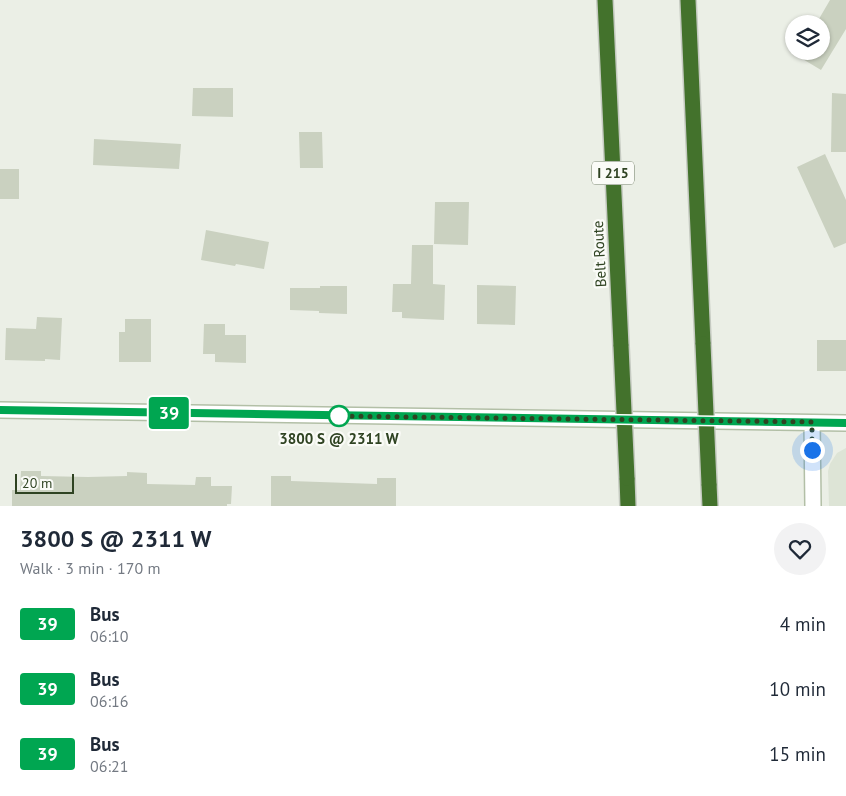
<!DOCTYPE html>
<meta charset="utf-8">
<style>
body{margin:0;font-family:"PT Sans",sans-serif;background:#f2f2f3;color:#1f2937;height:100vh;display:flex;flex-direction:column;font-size:19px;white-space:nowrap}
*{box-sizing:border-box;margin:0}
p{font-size:16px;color:#747a83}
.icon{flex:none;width:28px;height:28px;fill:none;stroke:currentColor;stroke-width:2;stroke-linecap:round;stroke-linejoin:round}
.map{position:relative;height:506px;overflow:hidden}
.sheet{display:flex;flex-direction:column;background:#fff;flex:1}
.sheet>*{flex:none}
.badge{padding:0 10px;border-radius:4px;font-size:18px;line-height:32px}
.tools{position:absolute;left:785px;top:15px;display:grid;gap:10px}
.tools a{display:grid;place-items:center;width:45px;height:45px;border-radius:50%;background:#fff;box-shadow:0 1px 4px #0004;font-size:25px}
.scale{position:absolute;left:15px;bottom:12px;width:59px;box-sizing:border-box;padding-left:5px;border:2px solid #2f4322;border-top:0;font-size:14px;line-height:18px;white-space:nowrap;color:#2f4322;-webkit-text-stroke:4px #fafbf7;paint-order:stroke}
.you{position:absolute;width:25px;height:25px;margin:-12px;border:4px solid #fff;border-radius:50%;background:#1a73e8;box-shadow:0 0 0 8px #1a73e833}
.map>.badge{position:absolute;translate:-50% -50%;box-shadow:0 0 0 2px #fff}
.round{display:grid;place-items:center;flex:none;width:52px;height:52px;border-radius:26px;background:#f2f2f3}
.head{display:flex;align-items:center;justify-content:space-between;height:85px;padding:0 20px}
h1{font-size:24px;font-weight:600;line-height:38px}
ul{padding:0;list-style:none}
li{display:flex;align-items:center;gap:15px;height:65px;padding:0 20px}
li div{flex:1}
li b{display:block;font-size:19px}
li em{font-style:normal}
li .badge{min-width:55px;font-weight:700;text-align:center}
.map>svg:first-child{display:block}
.built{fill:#dde4d6}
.building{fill:#cad1c0}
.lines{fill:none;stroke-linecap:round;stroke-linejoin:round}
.secondary-casing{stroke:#b2bfa6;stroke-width:18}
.highway-casing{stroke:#c5cac1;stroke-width:18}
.secondary{stroke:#fff;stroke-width:15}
.highway{stroke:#43722c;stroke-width:15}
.highway-bridge-casing{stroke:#c5cac1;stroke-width:18;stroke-linecap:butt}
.highway-bridge{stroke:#43722c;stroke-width:15}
.line-casing{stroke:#fff;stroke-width:11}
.line{stroke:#00a651;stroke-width:8}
.walk{stroke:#2f4322;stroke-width:5;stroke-dasharray:0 9}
.stop-dot{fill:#fff;stroke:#00a651;stroke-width:2.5}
.labels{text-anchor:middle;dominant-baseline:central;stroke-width:4.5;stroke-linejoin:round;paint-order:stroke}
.shield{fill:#fafbf7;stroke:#6c7a62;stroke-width:1}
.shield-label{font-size:14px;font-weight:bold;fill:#2f4322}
.street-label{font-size:15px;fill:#2f4322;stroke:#fafbf7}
.stop-label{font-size:15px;font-weight:bold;fill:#2f4322;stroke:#fafbf7}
</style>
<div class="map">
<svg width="846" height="506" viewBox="0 0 846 506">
<rect width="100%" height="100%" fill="#ebefe6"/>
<path class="built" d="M 846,448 L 846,506 L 829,506 L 828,471 L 830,464 L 837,453 Z"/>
<path class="building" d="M 830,0 L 846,0 L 846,29 L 821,70 L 796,55 L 798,51 L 821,51 L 821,24 L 816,24 Z
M 193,88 L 233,88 L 233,117 L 192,116 Z
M 832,93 L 846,94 L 846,152 L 831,152 Z
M 299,132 L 322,132 L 323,168 L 300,168 Z
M 94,139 L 181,144 L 179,169 L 93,165 Z
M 825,154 L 846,200 L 846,243 L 834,248 L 797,167 Z
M 0,169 L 19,169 L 19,199 L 0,199 Z
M 435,202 L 469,202 L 468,245 L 434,244 Z
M 206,230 L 269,242 L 264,269 L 236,264 L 235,266 L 201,260 Z
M 412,245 L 433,245 L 433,284 L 445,285 L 444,320 L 402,318 L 402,312 L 392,312 L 393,284 L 411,284 Z
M 477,285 L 516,286 L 515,325 L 477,324 Z
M 320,286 L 347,286 L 347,314 L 319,313 L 319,311 L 290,310 L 290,288 L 320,288 Z
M 37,317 L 62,318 L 60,360 L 45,359 L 45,361 L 5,360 L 6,328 L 36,329 Z
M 125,319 L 151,319 L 151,362 L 119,362 L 119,332 L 125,332 Z
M 204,324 L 225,324 L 225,335 L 246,335 L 246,363 L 215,362 L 215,354 L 203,354 Z
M 817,340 L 846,340 L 846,371 L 817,371 Z
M 21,471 L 41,471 L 41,476 L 88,477 L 127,476 L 127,472 L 147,473 L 147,484 L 195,485 L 196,477 L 211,477 L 211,486 L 232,486 L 231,504 L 227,504 L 227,506 L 12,506 L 12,490 L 20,490 Z
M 271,476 L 291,476 L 291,481 L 377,484 L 377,478 L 396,478 L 396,506 L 271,506 Z"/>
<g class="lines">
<g class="secondary-casing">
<path id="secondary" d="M 0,410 L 846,423
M 812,423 L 813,506"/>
</g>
<g class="highway-casing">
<path id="highway" d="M 605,0 L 621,346
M 688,0 L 703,344
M 627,478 L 628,506
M 709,484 L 710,506"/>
</g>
<use href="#secondary" class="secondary"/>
<use href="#highway" class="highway"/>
<g class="highway-bridge-casing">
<path id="highway-bridge" d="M 703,344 L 709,484
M 621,346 L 627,478"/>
</g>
<use href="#highway-bridge" class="highway-bridge"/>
</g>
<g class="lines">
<g class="line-casing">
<path id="line" d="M 0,410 L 846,423"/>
</g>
<use href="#line" class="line"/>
<path class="walk" d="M 339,416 L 332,416 L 812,422 L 812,450"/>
</g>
<circle class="stop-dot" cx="339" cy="416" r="10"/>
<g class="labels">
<rect class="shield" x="592" y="161.5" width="42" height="23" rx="4"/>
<g class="shield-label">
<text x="613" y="173">I 215</text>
</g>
<g class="street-label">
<text transform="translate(599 254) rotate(-93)">Belt Route</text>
</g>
<g class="stop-label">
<text x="339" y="438">3800 S @ 2311 W</text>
</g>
</g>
</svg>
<div class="tools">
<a><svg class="icon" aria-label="layers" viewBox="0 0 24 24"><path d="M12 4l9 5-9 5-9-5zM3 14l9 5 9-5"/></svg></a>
</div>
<div class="scale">20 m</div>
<div class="you" style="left:812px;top:450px"></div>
<b class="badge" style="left:169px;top:413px;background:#00a651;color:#fff">39</b>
</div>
<section class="sheet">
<div class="head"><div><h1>3800 S @ 2311 W</h1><p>Walk · 3 min · 170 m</p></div><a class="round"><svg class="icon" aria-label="heart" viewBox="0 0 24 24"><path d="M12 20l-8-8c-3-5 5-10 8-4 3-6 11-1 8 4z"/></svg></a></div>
<ul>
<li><span class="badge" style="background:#00a651;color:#fff">39</span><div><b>Bus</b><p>06:10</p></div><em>4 min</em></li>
<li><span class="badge" style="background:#00a651;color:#fff">39</span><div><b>Bus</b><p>06:16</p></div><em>10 min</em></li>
<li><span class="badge" style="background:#00a651;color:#fff">39</span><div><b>Bus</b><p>06:21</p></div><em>15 min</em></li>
</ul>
</section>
